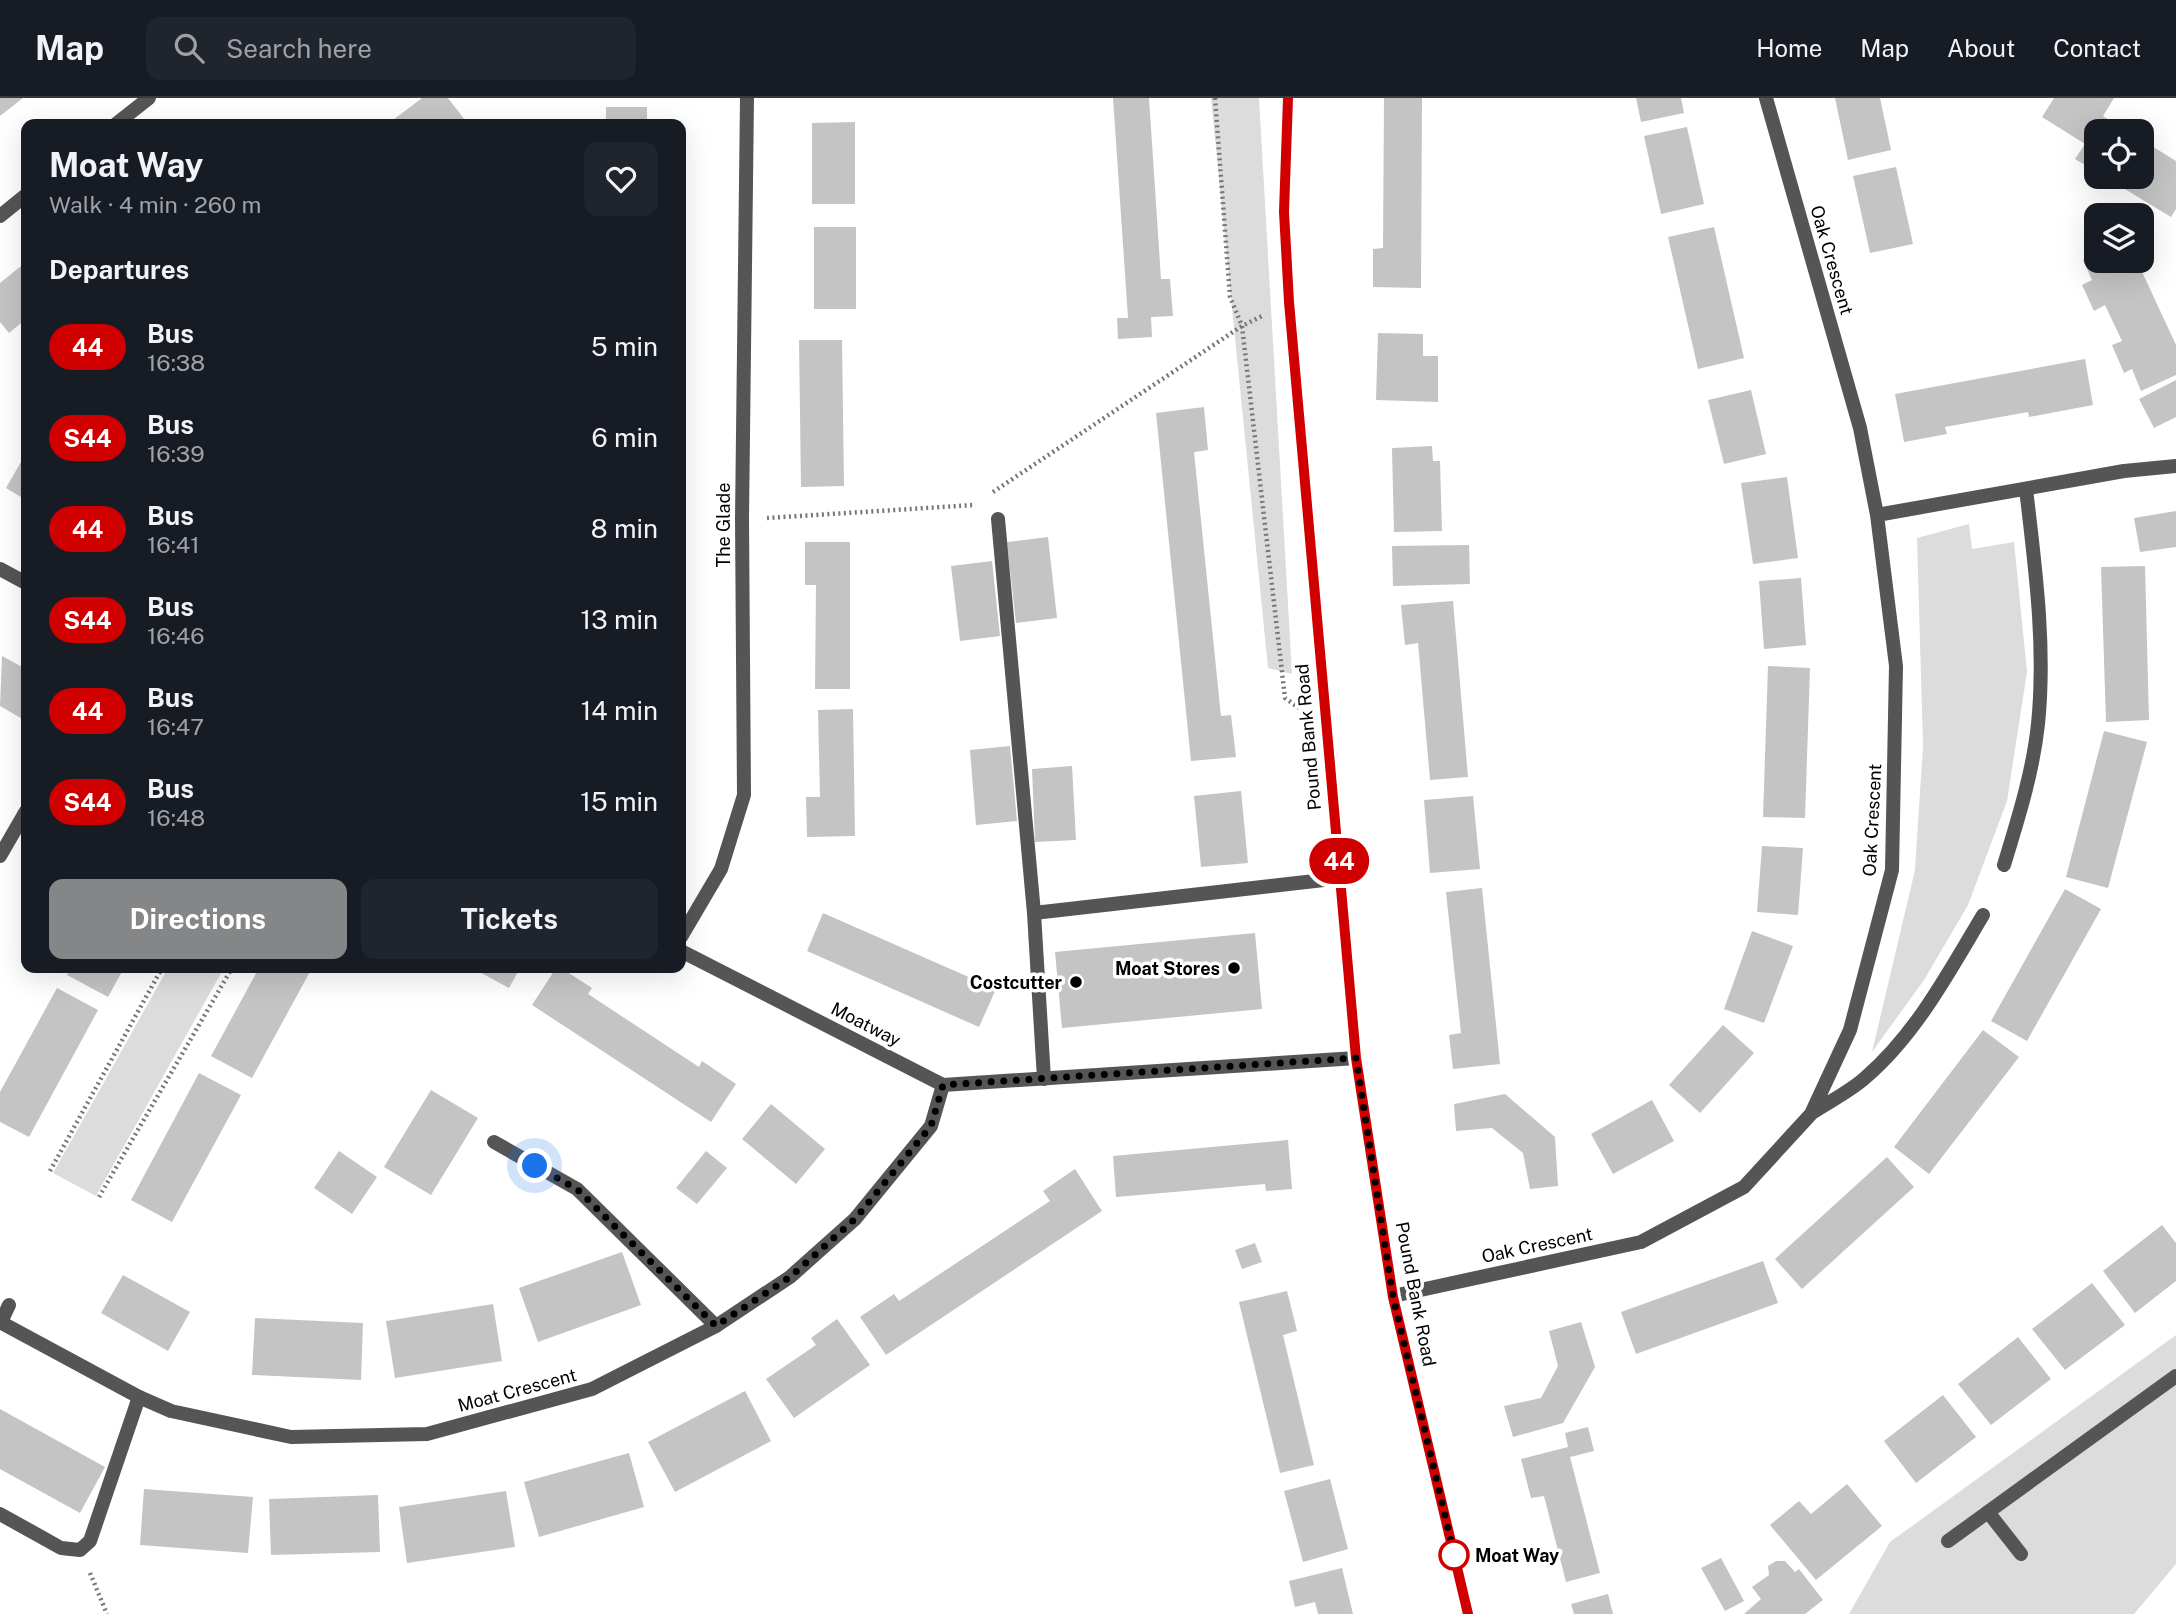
<!DOCTYPE html>
<meta charset="utf-8">
<style>
body{margin:0;font-family:"Public Sans",sans-serif;background:#20242c;color:#f1f3f6;height:100vh;display:flex;flex-direction:column;font-size:26px;white-space:nowrap}
*{box-sizing:border-box;margin:0}
p{font-size:23px;color:#9ea1a6}
.icon{flex:none;width:38px;height:38px;fill:none;stroke:currentColor;stroke-width:2;stroke-linecap:round;stroke-linejoin:round}
.map{position:relative;flex:1;overflow:hidden}
.sheet{position:absolute;left:21px;top:21px;width:665px;height:854px;display:flex;flex-direction:column;background:#171b24;border-radius:14px;box-shadow:0 7px 28px #0002}
.sheet>*{flex:none}
.badge{padding:0 14px;border-radius:23px;font-size:24px;line-height:46px}
.controls{position:absolute;left:2084px;top:21px;display:grid;gap:14px}
.controls a{display:grid;place-items:center;width:70px;height:70px;border-radius:14px;background:#171b24;box-shadow:0 7px 28px #0002;font-size:35px}
.you{position:absolute;width:35px;height:35px;margin:-18px;border:5px solid #fff;border-radius:50%;background:#1a73e8;box-shadow:0 0 0 10px #1a73e833}
.map>.badge{position:absolute;translate:-50% -50%;box-shadow:0 0 0 4px #fff}
h2{padding:0 28px;font-size:26px;line-height:63px}
.round{display:grid;place-items:center;flex:none;width:74px;height:74px;border-radius:14px;background:#20242c}
.headline{display:flex;align-items:center;justify-content:space-between;height:119px;padding:0 28px}
h1{font-size:33px;font-weight:700;line-height:52px}
.action{display:flex;gap:14px;margin-top:auto;padding:14px 28px}
.action a{flex:1;height:80px;border-radius:14px;background:#858687;color:#fff;font-size:28px;font-weight:700;line-height:80px;text-align:center}
.action a+a{background:#20242c;color:#f1f3f6}
ul{padding:0;list-style:none}
li{display:flex;align-items:center;gap:21px;height:91px;padding:0 28px}
li div{flex:1}
li b{display:block;font-size:26px}
li em{font-style:normal}
li .badge{min-width:77px;font-weight:700;text-align:center}
header{display:flex;align-items:center;gap:42px;box-sizing:border-box;height:98px;padding:0 35px;background:#171b24;border-bottom:2px solid #363941}
header strong{font-size:33px}
nav{display:flex;gap:38px;margin-inline-start:auto;font-size:24px}
.search{width:490px;height:63px;background:#20242c;display:flex;align-items:center;gap:18px;box-sizing:border-box;padding:0 24px;border-radius:14px;color:#9ea1a6;font-size:26px}
.map>svg:first-child{display:block}
.green{fill:#dcdcdc}
.building{fill:#c4c4c4}
.lines{fill:none;stroke-linecap:round;stroke-linejoin:round}
.path{stroke:#777;stroke-width:4.5;stroke-dasharray:2 3.5;stroke-linecap:butt}
.service{stroke:#555;stroke-width:14}
.minor{stroke:#555;stroke-width:14}
.line-casing{stroke:#fff;stroke-width:16}
.line{stroke:#d00000;stroke-width:10}
.walk{stroke:#000;stroke-width:7;stroke-dasharray:0 12.6}
.poi-dot{fill:#000;stroke:#fff;stroke-width:2.5}
.stop-dot{fill:#fff;stroke:#d00000;stroke-width:3.5}
.labels{text-anchor:middle;dominant-baseline:central;stroke-width:7;stroke-linejoin:round;paint-order:stroke}
.street-label{font-size:18px;fill:#000;stroke:#fff}
.poi-label{font-size:18px;font-weight:bold;fill:#000;stroke:#fff;text-anchor:end}
.stop-label{font-size:18px;font-weight:bold;fill:#000;stroke:#fff;text-anchor:start}
</style>
<header>
<strong>Map</strong>
<div class="search"><svg class="icon" aria-label="search" viewBox="0 0 24 24"><circle cx="10" cy="10" r="6"/><path d="M15 15l6 6"/></svg>Search here</div>
<nav><a>Home</a><a>Map</a><a>About</a><a>Contact</a></nav>
</header>
<div class="map">
<svg width="2176" height="1516" viewBox="0 0 2176 1516">
<rect width="100%" height="100%" fill="#fff"/>
<path class="green" d="M 1211,0 L 1259,0 L 1292,576 L 1268,570 Z
M 1969,426 L 1972,451 L 2014,444 L 2027,574 L 2007,703 L 1968,807 L 1924,882 L 1872,954 L 1915,772 L 1923,648 L 1917,440 Z
M 168,870 L 224,870 L 96,1098 L 53,1075 Z
M 2176,1237 L 2176,1466 L 2134,1516 L 1849,1516 L 1890,1444 Z"/>
<path class="building" d="M 0,0 L 23,0 L 0,18 Z
M 422,0 L 448,0 L 468,26 L 397,26 L 393,22 Z
M 1113,0 L 1149,0 L 1161,181 L 1170,181 L 1173,218 L 1151,219 L 1152,239 L 1118,241 L 1117,220 L 1128,220 Z
M 1384,0 L 1422,0 L 1421,190 L 1373,189 L 1373,151 L 1383,150 Z
M 1636,0 L 1681,0 L 1684,15 L 1641,24 Z
M 1835,0 L 1880,0 L 1891,52 L 1848,62 Z
M 2054,0 L 2114,0 L 2103,18 L 2127,33 L 2096,33 L 2096,74 L 2075,61 L 2085,46 L 2042,19 Z
M 606,9 L 647,9 L 647,26 L 606,26 Z
M 855,24 L 855,106 L 812,106 L 812,25 Z
M 1687,29 L 1704,106 L 1661,116 L 1644,38 Z
M 2142,42 L 2176,63 L 2176,111 L 2171,119 L 2105,79 L 2142,79 Z
M 1896,69 L 1913,146 L 1870,155 L 1853,78 Z
M 814,129 L 856,129 L 856,211 L 814,211 Z
M 1714,129 L 1744,260 L 1698,271 L 1668,139 Z
M 2096,156 L 2096,163 L 2137,163 L 2176,247 L 2176,277 L 2141,293 L 2132,271 L 2124,275 L 2112,247 L 2122,243 L 2105,207 L 2094,213 L 2082,187 L 2092,182 L 2083,162 Z
M 26,164 L 26,221 L 9,235 L 0,224 L 0,185 Z
M 1378,235 L 1423,236 L 1423,258 L 1438,258 L 1438,304 L 1376,302 Z
M 799,242 L 842,242 L 844,388 L 801,389 Z
M 2085,261 L 2093,307 L 2029,319 L 2028,314 L 1945,329 L 1947,336 L 1904,344 L 1895,296 Z
M 2176,282 L 2176,319 L 2154,330 L 2139,301 Z
M 1751,292 L 1766,356 L 1724,366 L 1708,302 Z
M 1204,309 L 1208,352 L 1194,354 L 1221,618 L 1231,617 L 1236,659 L 1191,663 L 1156,315 Z
M 1432,348 L 1433,363 L 1440,363 L 1442,433 L 1394,434 L 1392,350 Z
M 26,355 L 26,402 L 6,390 Z
M 1787,379 L 1798,460 L 1753,466 L 1741,385 Z
M 2176,413 L 2176,449 L 2140,454 L 2134,420 Z
M 1048,439 L 1057,520 L 1016,525 L 1007,444 Z
M 805,444 L 850,444 L 850,591 L 815,591 L 816,487 L 805,487 Z
M 1469,447 L 1470,486 L 1393,488 L 1392,448 Z
M 992,463 L 1000,538 L 960,543 L 951,468 Z
M 2145,468 L 2149,622 L 2106,624 L 2101,469 Z
M 1801,480 L 1806,547 L 1764,551 L 1759,483 Z
M 1453,503 L 1468,679 L 1430,682 L 1418,545 L 1405,547 L 1401,507 Z
M 2,558 L 26,571 L 26,623 L 0,608 Z
M 1768,568 L 1810,570 L 1805,720 L 1763,719 Z
M 853,611 L 855,738 L 807,739 L 806,699 L 820,699 L 818,612 Z
M 2104,633 L 2147,644 L 2108,790 L 2066,779 Z
M 1010,648 L 1017,723 L 976,727 L 970,652 Z
M 1072,668 L 1076,742 L 1035,744 L 1032,671 Z
M 1241,693 L 1248,765 L 1201,769 L 1194,698 Z
M 1473,698 L 1480,771 L 1430,775 L 1424,702 Z
M 1762,748 L 1803,750 L 1798,817 L 1757,814 Z
M 1482,790 L 1500,966 L 1453,971 L 1449,937 L 1461,935 L 1446,794 Z
M 2065,791 L 2101,811 L 2027,943 L 1991,923 Z
M 823,815 L 996,891 L 979,929 L 807,853 Z
M 1752,833 L 1793,848 L 1764,925 L 1724,911 Z
M 1255,835 L 1262,911 L 1062,930 L 1055,854 Z
M 71,870 L 124,870 L 108,899 L 67,877 Z
M 259,870 L 312,870 L 252,980 L 211,958 Z
M 472,870 L 520,870 L 509,890 Z
M 556,870 L 561,870 L 592,890 L 588,896 L 699,969 L 702,963 L 736,986 L 711,1024 L 532,907 Z
M 57,890 L 98,912 L 29,1039 L 0,1024 L 0,994 Z
M 1723,927 L 1754,955 L 1700,1015 L 1669,987 Z
M 1983,932 L 2019,959 L 1929,1076 L 1894,1049 Z
M 199,975 L 241,997 L 172,1124 L 131,1102 Z
M 431,992 L 478,1020 L 431,1097 L 384,1069 Z
M 1505,996 L 1555,1039 L 1558,1088 L 1530,1091 L 1523,1055 L 1492,1030 L 1456,1033 L 1454,1006 Z
M 1652,1002 L 1674,1043 L 1613,1076 L 1591,1036 Z
M 771,1006 L 825,1051 L 796,1086 L 742,1041 Z
M 1288,1042 L 1292,1091 L 1266,1093 L 1265,1086 L 1116,1099 L 1113,1058 Z
M 339,1053 L 377,1079 L 352,1116 L 314,1090 Z
M 706,1053 L 727,1070 L 697,1106 L 676,1090 Z
M 1887,1059 L 1914,1089 L 1802,1191 L 1775,1161 Z
M 1075,1071 L 1102,1113 L 886,1257 L 860,1219 L 894,1196 L 899,1203 L 1050,1103 L 1043,1093 Z
M 2162,1127 L 2176,1145 L 2176,1183 L 2135,1215 L 2103,1173 Z
M 1255,1145 L 1262,1164 L 1242,1171 L 1235,1152 Z
M 622,1154 L 641,1207 L 538,1244 L 519,1190 Z
M 1763,1163 L 1778,1205 L 1636,1256 L 1621,1214 Z
M 123,1177 L 190,1214 L 168,1253 L 101,1215 Z
M 2092,1185 L 2125,1227 L 2065,1272 L 2032,1231 Z
M 1287,1193 L 1297,1233 L 1283,1237 L 1314,1367 L 1280,1375 L 1239,1204 Z
M 493,1206 L 502,1263 L 395,1280 L 386,1223 Z
M 255,1220 L 363,1225 L 361,1282 L 252,1277 Z
M 837,1221 L 870,1267 L 794,1320 L 766,1281 L 816,1247 L 811,1240 Z
M 1581,1224 L 1595,1269 L 1563,1325 L 1513,1339 L 1504,1308 L 1541,1300 L 1558,1268 L 1549,1233 Z
M 2018,1239 L 2051,1281 L 1991,1327 L 1958,1286 Z
M 745,1293 L 771,1343 L 675,1394 L 648,1344 Z
M 1943,1297 L 1976,1339 L 1916,1385 L 1884,1343 Z
M 0,1311 L 105,1369 L 80,1415 L 0,1371 Z
M 1588,1329 L 1594,1353 L 1570,1359 L 1600,1475 L 1566,1484 L 1544,1398 L 1531,1400 L 1521,1361 L 1568,1349 L 1565,1335 Z
M 629,1355 L 644,1409 L 539,1439 L 524,1384 Z
M 1330,1381 L 1348,1451 L 1303,1464 L 1284,1393 Z
M 1847,1386 L 1882,1428 L 1816,1482 L 1770,1427 L 1799,1403 L 1811,1416 Z
M 144,1391 L 253,1399 L 248,1455 L 140,1447 Z
M 506,1393 L 515,1449 L 407,1465 L 399,1409 Z
M 378,1397 L 380,1454 L 271,1457 L 269,1401 Z
M 1721,1460 L 1744,1503 L 1725,1513 L 1701,1470 Z
M 1776,1463 L 1785,1463 L 1795,1474 L 1799,1471 L 1823,1502 L 1805,1516 L 1744,1516 L 1761,1501 L 1752,1489 L 1769,1477 L 1768,1468 Z
M 1342,1470 L 1353,1516 L 1318,1516 L 1315,1504 L 1295,1509 L 1289,1483 Z
M 1608,1496 L 1613,1516 L 1574,1516 L 1571,1506 Z"/>
<g class="lines">
<path class="path" d="M 1215,0 L 1230,199 L 1242,228 L 1285,600 L 1299,610
M 993,394 L 1242,228 L 1264,217
M 767,420 L 974,407
M 50,1073 L 162,870
M 99,1099 L 232,870
M 90,1475 L 107,1516"/>
<path class="service" d="M 998,421 L 1034,815 L 1341,780
M 0,758 L 26,713
M 494,1044 L 577,1091 L 716,1228
M 1,1224 L 9,1207
M 0,1416 L 61,1450 L 80,1452 L 90,1443 L 139,1299
M 1948,1443 L 2176,1278"/>
<path class="minor" d="M 1288,0 L 1284,114 L 1289,204 L 1356,960 L 1393,1198 L 1468,1516
M 116,26 L 149,0
M 0,118 L 26,97
M 1877,417 L 2124,373 L 2176,368
M 0,471 L 26,485
M 2004,767 C 2018,721 2033,674 2038,626 C 2046,548 2035,468 2026,391
M 1034,815 L 1044,981
M 681,839 L 721,771 L 744,697 L 742,421 L 747,0
M 681,853 L 943,987 L 1356,960
M 1812,1015 C 1830,1003 1851,993 1866,979 C 1916,936 1949,874 1983,817
M 1393,1198 L 1641,1144 L 1744,1089 L 1811,1016 L 1850,932 L 1892,772 L 1896,568 L 1877,417 L 1860,330 L 1766,0
M 0,1224 L 139,1299 L 171,1313 L 291,1339 L 427,1336 L 592,1291 L 716,1228 L 790,1179 L 855,1121 L 931,1028 L 943,987
M 1988,1414 L 2021,1456"/>
</g>
<g class="lines">
<g class="line-casing">
<path id="line" d="M 1288,0 L 1284,114 L 1289,204 L 1356,960 L 1393,1199 L 1468,1516"/>
</g>
<use href="#line" class="line"/>
<path class="walk" d="M 535,1068 L 577,1091 L 716,1228 L 790,1179 L 855,1121 L 931,1028 L 943,987 L 1356,960 L 1393,1199 L 1456,1464 L 1454,1457"/>
</g>
<g class="poi-dot">
<circle cx="1234" cy="870" r="7"/>
<circle cx="1076" cy="884" r="7"/>
</g>
<circle class="stop-dot" cx="1454" cy="1457" r="14"/>
<g class="labels">
<g class="street-label">
<text transform="translate(1832 162) rotate(74)">Oak Crescent</text>
<text transform="translate(723 427) rotate(-90)">The Glade</text>
<text transform="translate(1308 639) rotate(-95)">Pound Bank Road</text>
<text transform="translate(1872 722) rotate(-87)">Oak Crescent</text>
<text transform="translate(866 926) rotate(27)">Moatway</text>
<text transform="translate(1537 1147) rotate(-12)">Oak Crescent</text>
<text transform="translate(1416 1196) rotate(79)">Pound Bank Road</text>
<text transform="translate(517 1292) rotate(-15)">Moat Crescent</text>
</g>
<g class="poi-label">
<text x="1220" y="870">Moat Stores</text>
<text x="1062" y="884">Costcutter</text>
</g>
<g class="stop-label">
<text x="1475" y="1457">Moat Way</text>
</g>
</g>
</svg>
<div class="controls">
<a><svg class="icon" aria-label="locate" viewBox="0 0 24 24"><circle cx="12" cy="12" r="6"/><path d="M12 2v4M12 18v4M2 12h4M18 12h4"/></svg></a>
<a><svg class="icon" aria-label="layers" viewBox="0 0 24 24"><path d="M12 4l9 5-9 5-9-5zM3 14l9 5 9-5"/></svg></a>
</div>
<div class="you" style="left:535px;top:1068px"></div>
<b class="badge" style="left:1339px;top:763px;background:#d00000;color:#fff">44</b>
<section class="sheet">
<div class="headline"><div><h1>Moat Way</h1><p>Walk · 4 min · 260 m</p></div><a class="round"><svg class="icon" aria-label="heart" viewBox="0 0 24 24"><path d="M12 20l-8-8c-3-5 5-10 8-4 3-6 11-1 8 4z"/></svg></a></div>
<h2>Departures</h2>
<ul>
<li><span class="badge" style="background:#d00000;color:#fff">44</span><div><b>Bus</b><p>16:38</p></div><em>5 min</em></li>
<li><span class="badge" style="background:#d00000;color:#fff">S44</span><div><b>Bus</b><p>16:39</p></div><em>6 min</em></li>
<li><span class="badge" style="background:#d00000;color:#fff">44</span><div><b>Bus</b><p>16:41</p></div><em>8 min</em></li>
<li><span class="badge" style="background:#d00000;color:#fff">S44</span><div><b>Bus</b><p>16:46</p></div><em>13 min</em></li>
<li><span class="badge" style="background:#d00000;color:#fff">44</span><div><b>Bus</b><p>16:47</p></div><em>14 min</em></li>
<li><span class="badge" style="background:#d00000;color:#fff">S44</span><div><b>Bus</b><p>16:48</p></div><em>15 min</em></li>
</ul>
<div class="action"><a>Directions</a><a>Tickets</a></div>
</section>
</div>
